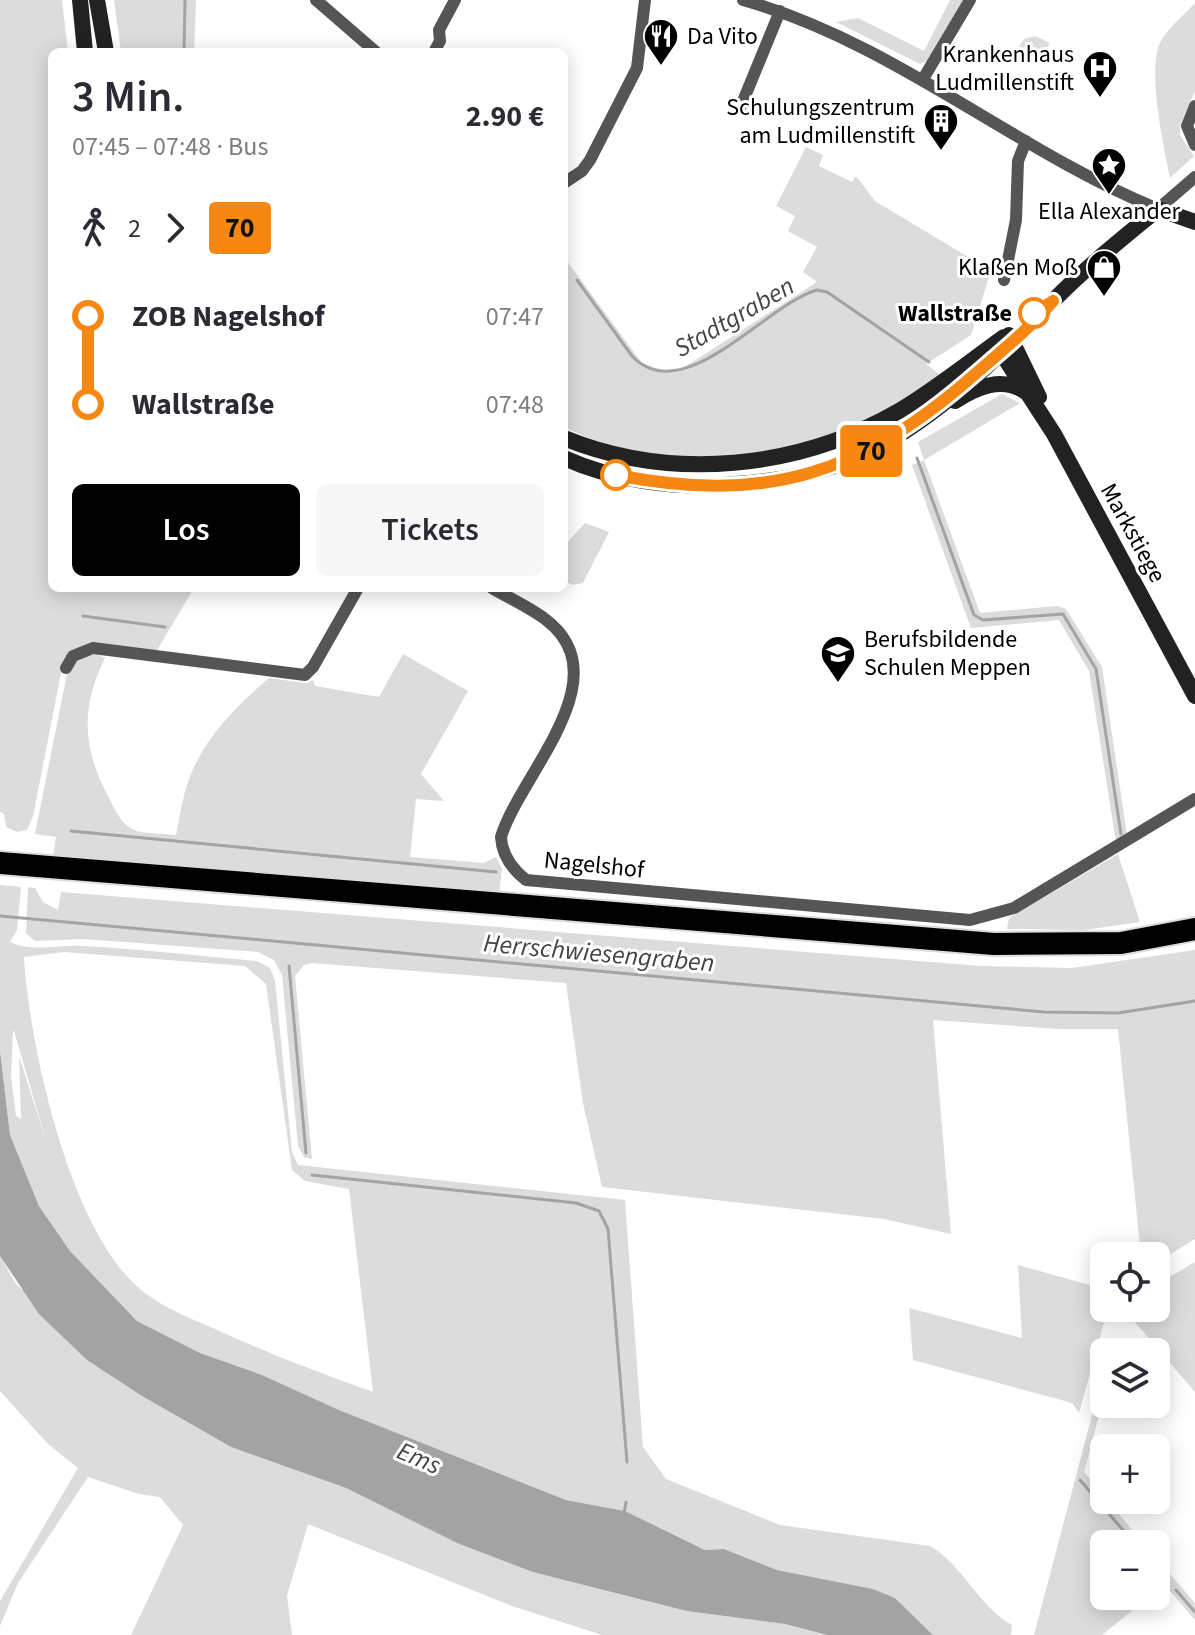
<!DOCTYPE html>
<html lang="de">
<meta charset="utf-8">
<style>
body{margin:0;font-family:"Source Sans 3",sans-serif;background:#f7f7f7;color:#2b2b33;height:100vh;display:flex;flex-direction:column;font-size:30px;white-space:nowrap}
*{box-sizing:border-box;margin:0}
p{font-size:26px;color:#7c7c81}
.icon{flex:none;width:44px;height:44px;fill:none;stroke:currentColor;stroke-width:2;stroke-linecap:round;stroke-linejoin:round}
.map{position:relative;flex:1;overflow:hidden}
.side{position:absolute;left:48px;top:48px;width:520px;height:544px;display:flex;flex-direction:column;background:#fff;border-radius:12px;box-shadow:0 4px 20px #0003}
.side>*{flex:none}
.badge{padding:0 16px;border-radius:6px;font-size:28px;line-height:52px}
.tools{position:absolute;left:1090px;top:1242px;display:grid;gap:16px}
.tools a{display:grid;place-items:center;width:80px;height:80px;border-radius:12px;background:#fff;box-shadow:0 4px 20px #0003;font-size:40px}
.map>.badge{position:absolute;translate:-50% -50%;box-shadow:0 0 0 4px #fff}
.legs{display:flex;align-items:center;gap:12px;height:88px;padding:0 24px;font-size:26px}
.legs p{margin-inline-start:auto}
.summary{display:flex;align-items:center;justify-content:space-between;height:136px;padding:0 24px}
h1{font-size:44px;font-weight:600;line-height:60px}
.primary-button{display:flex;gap:16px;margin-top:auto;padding:16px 24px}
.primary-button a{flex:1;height:92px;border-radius:12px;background:#000;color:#fff;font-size:32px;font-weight:600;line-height:92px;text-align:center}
.primary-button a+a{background:#f7f7f7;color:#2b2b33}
ul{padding:0 24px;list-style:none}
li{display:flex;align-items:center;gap:28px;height:88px;font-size:30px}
li i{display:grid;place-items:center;width:12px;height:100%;margin:0 10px;background:currentColor}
li i::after{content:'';width:20px;height:20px;margin:-10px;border:6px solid;border-radius:50%;background:#fff}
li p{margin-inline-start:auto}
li:first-child i{background:linear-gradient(#0000 50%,currentColor 0)}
li:last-child i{background:linear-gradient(currentColor 50%,#0000 0)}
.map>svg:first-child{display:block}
.green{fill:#dcdcdc;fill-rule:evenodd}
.water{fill:#a3a3a3}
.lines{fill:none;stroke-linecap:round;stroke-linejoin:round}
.stream{stroke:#a3a3a3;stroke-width:3}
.highway-casing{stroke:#dbdbdb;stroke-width:26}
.street{stroke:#555;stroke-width:12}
.secondary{stroke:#222;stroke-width:16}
.highway{stroke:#000;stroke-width:22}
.line-1-casing{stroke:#fff;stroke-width:18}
.line-1{stroke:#f68712;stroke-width:12}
.stop-1-dot{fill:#fff;stroke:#f68712;stroke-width:4}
.labels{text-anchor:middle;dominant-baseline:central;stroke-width:6;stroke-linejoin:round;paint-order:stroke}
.poi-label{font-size:24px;fill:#000;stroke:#fff;text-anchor:end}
.stop-label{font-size:24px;font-weight:bold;fill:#000;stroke:#fff;text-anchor:end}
.street-label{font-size:24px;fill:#000;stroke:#fff}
.water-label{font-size:26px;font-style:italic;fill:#444;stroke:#fff}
</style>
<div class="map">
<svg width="1195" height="1635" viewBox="0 0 1195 1635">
<rect width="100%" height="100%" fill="#fff"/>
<path class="green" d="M 0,0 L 62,0 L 68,52 L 52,52 L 52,588 L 194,588 L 156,652 L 89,643 L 64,658 L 33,816 L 27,830 L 17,832 L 6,827 L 4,814 L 0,812 Z
M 114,0 L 196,0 L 194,52 L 121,52 Z
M 950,0 L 963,0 L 927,61 L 920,64 L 836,22 L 858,18 L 924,51 Z
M 1195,3 L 1195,91 L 1180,125 L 1180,135 L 1194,156 L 1170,178 C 1164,148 1146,67 1161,41 C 1169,27 1184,15 1195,3 Z
M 1035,36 L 1050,43 L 1038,62 L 1018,48 L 1024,39 Z
M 806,147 L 823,155 L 819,166 L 852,182 L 856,176 L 875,201 L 985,267 L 992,267 L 971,335 L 926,364 L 940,375 C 915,393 886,414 856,426 C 766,463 653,472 564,427 L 564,257 L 642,363 L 664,371 L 683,368 L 817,282 L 803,272 L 817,247 L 788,231 L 795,216 L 776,206 Z
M 1002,394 L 1020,403 L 924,460 L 980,613 L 1057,606 L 1066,609 L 1102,667 L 1127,835 L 1116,842 L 1089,671 L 1059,620 L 971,628 L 912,465 L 924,460 L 918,442 Z
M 585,523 L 609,532 L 583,583 L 572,585 L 564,580 L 564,546 Z
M 96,654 L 105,658 C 81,707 82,746 107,794 C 114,807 119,822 132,829 C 144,835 163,833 176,835 C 179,821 181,806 185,792 C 197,745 233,709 269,678 L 306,683 L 313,680 L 315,686 L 379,697 L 403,654 L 468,691 L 421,774 L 444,801 L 416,799 L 410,857 L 484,863 L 496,857 L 502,869 L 499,895 L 53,857 L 56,837 L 35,834 L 68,669 L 77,659 Z
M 1118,854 L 1140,922 L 1084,930 L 1007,929 L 1009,918 Z
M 0,885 L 21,887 L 17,930 L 10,942 C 35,953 57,944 83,946 C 141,949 199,956 257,961 L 270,968 L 275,981 L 292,1152 L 298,1165 L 625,1200 L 643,1447 L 666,1479 L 780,1525 L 930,1546 C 963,1565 978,1606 1012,1625 L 1011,1635 L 933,1635 L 895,1598 L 873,1589 L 777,1570 L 724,1549 L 705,1550 L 625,1511 L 566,1500 L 339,1410 L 262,1375 L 200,1353 L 137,1321 L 70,1251 L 39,1206 L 10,1135 L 0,1051 ZM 64,952 L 245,966 L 266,984 L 292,1170 L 305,1181 L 349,1189 L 373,1392 C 320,1373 267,1353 215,1329 C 192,1319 166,1309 145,1293 C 71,1238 29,1045 24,957 ZM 13,1031 L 14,1031 L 47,1144 L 19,1056 L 21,1119 L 16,1116 L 11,1076 Z
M 28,887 L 35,888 L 43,902 L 58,910 L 61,892 L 981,966 L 1072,968 L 1195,950 L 1195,1239 L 1156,1263 L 1156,1256 L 1141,1256 L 1118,1029 L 1058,1029 L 933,1020 L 951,1234 L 884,1219 L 602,1187 L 583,1103 L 566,983 L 312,963 L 304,965 L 295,976 L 312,1159 L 304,1157 L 298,1146 L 282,975 L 274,960 L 258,952 L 83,939 L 35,941 L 26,933 Z
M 0,1256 L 16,1284 L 142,1396 L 231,1447 L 346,1488 L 457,1543 L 687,1611 L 785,1624 L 827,1635 L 602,1635 L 512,1606 L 308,1524 L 287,1596 L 292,1635 L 131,1635 L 183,1525 L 160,1497 L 139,1494 L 88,1477 L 18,1583 L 0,1626 L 0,1601 L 78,1468 L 48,1444 L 0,1391 Z
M 1195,1262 L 1195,1392 L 1128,1314 L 1132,1308 L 1156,1308 L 1156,1285 Z
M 1018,1265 L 1104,1289 L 1104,1308 L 1108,1308 L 1079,1413 L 1073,1404 L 1065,1401 L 913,1360 L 909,1308 L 1022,1338 Z
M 1104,1370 L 1104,1397 L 1084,1472 L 1144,1544 L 1104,1544 L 1104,1596 L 1150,1596 L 1102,1635 L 1034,1635 Z
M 1156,1558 L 1195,1603 L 1195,1620 L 1165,1585 L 1156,1592 Z"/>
<path class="water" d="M 0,1051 L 10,1135 L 39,1206 L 70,1251 L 137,1321 L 200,1353 L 262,1375 L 339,1410 L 566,1500 L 625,1511 L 705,1550 L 724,1549 L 777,1570 L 873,1589 L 895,1598 L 933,1635 L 827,1635 L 785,1624 L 687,1611 L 533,1572 L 457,1543 L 346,1488 L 231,1447 L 142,1396 L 87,1360 L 39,1314 L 0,1256 Z"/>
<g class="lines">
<path class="stream" d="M 184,52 L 185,0
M 577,280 L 632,356 C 683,410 765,305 817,290 L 827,292 L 929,362
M 917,458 L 974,615 L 983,620 L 1063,614 L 1096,669 L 1121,834
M 83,616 L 165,627
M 71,831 L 496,872
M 0,916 L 1044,1012 L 1118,1013 L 1195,1001
M 289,966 L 306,1153
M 312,1175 L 576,1203 L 599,1211 L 608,1229 L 627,1462
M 1080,1480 L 1135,1544
M 624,1514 L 626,1502
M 1156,1568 L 1168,1581
M 1176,1590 L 1195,1612"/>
<g class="highway-casing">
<path id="highway" d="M 0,863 L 994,944 L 1121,943 L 1195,929"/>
</g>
<path class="street" d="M 316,0 L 376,52
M 743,0 C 895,43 1014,150 1158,209 L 1195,177
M 434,52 L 440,41 L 439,30 L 455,0
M 923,79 L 970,0
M 741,106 L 780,11
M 1195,106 L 1187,126 L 1195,145
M 564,183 L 582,171 L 590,160 L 637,68 L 645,0
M 1004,280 L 1016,220 L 1018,161 L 1026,141
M 492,588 C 509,598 529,607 545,619 C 623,677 520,774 501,837 C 502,856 512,869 526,880 L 970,920 L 1014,908 L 1195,799
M 66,668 L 73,656 L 93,648 L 305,675 L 313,667 L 358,588"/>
<path class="secondary" d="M 80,0 L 85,52
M 97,0 L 106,52
M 1009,335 L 1039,397
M 997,346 L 1054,434 L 1195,696
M 955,401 C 977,387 1002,376 1026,392
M 564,438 C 672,482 798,469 899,411 C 936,389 969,362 1004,337
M 564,458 C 613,480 671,488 724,485 C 775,482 826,474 871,451 C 940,415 1000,356 1053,301 C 1085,268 1123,238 1158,209 L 1195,222"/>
<use href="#highway" class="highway"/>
</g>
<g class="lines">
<g class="line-1-casing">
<path id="line-1" d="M 616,475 C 766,504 860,475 974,375 C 1002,351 1029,329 1053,301 L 1034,313"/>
</g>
<use href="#line-1" class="line-1"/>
</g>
<defs>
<g id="restaurant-pin" transform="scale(1.8)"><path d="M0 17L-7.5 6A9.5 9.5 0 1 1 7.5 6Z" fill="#000" stroke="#fff"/><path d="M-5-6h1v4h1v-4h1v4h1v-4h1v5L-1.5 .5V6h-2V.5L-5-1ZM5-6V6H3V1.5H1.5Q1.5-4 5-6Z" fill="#fff"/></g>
<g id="hospital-pin" transform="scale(1.8)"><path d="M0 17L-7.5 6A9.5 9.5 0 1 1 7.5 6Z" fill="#000" stroke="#fff"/><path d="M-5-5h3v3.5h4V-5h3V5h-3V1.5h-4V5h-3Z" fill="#fff"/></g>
<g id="building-pin" transform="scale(1.8)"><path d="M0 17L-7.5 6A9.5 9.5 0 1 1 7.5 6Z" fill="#000" stroke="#fff"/><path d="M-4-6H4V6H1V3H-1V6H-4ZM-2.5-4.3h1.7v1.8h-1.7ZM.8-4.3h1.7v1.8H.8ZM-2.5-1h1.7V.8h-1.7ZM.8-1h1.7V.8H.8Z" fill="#fff"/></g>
<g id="sight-pin" transform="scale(1.8)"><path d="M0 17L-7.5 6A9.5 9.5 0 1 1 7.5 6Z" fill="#000" stroke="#fff"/><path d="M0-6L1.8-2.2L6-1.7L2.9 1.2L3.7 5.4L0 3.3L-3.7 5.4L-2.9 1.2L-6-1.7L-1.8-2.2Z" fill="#fff"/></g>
<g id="shop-pin" transform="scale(1.8)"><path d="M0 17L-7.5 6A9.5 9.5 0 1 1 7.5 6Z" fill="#000" stroke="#fff"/><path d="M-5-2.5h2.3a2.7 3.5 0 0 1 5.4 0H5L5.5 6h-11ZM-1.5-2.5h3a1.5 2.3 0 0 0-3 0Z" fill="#fff"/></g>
<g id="school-pin" transform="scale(1.8)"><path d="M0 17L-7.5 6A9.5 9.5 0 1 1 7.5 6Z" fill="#000" stroke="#fff"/><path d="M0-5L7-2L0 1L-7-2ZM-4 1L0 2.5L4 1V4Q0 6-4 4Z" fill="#fff"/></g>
</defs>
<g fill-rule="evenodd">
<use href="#restaurant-pin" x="661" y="36"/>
<use href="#hospital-pin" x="1100" y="68"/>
<use href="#building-pin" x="941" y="121"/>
<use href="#sight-pin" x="1109" y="165"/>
<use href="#shop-pin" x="1104" y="267"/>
<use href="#school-pin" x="838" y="653"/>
</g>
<g class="stop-1-dot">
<circle cx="1034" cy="313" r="14"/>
<circle cx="616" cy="475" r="14"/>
</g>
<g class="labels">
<g class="poi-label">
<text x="687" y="36" text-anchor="start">Da Vito</text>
<text x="1074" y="54">Krankenhaus<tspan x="1074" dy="28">Ludmillenstift</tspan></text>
<text x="915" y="107">Schulungszentrum<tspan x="915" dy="28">am Ludmillenstift</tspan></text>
<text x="1109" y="211" text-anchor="middle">Ella Alexander</text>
<text x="1078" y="267">Klaßen Moß</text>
<text x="864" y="639" text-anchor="start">Berufsbildende<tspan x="864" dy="28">Schulen Meppen</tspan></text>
</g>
<g class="stop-label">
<text x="1012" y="313">Wallstraße</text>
</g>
<g class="street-label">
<text transform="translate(1133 533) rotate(61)">Markstiege</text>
<text transform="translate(594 865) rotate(6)">Nagelshof</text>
</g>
<g class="water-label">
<text transform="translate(734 317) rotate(-30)">Stadtgraben</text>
<text transform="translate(599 953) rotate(5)">Herrschwiesengraben</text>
<text transform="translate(419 1458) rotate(23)">Ems</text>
</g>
</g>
</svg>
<div class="tools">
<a><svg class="icon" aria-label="locate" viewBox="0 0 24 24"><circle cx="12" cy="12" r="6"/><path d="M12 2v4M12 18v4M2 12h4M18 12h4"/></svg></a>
<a><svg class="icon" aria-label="layers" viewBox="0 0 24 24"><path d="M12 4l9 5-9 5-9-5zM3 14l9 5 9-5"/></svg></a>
<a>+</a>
<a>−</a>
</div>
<b class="badge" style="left:871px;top:451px;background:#f68712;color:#111">70</b>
<section class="side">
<div class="summary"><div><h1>3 Min.</h1><p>07:45 – 07:48 · Bus</p></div><b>2.90 €</b></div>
<div class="legs"><svg class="icon" aria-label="walk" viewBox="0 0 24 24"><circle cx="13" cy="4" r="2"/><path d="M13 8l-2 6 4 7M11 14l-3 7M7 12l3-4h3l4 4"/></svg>2<svg class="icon" aria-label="forward" viewBox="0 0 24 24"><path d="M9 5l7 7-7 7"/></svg><b class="badge" style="background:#f68712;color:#111">70</b></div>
<ul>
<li><i style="color:#f68712"></i><b>ZOB Nagelshof</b><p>07:47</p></li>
<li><i style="color:#f68712"></i><b>Wallstraße</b><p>07:48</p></li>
</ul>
<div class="primary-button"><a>Los</a><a>Tickets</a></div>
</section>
</div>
